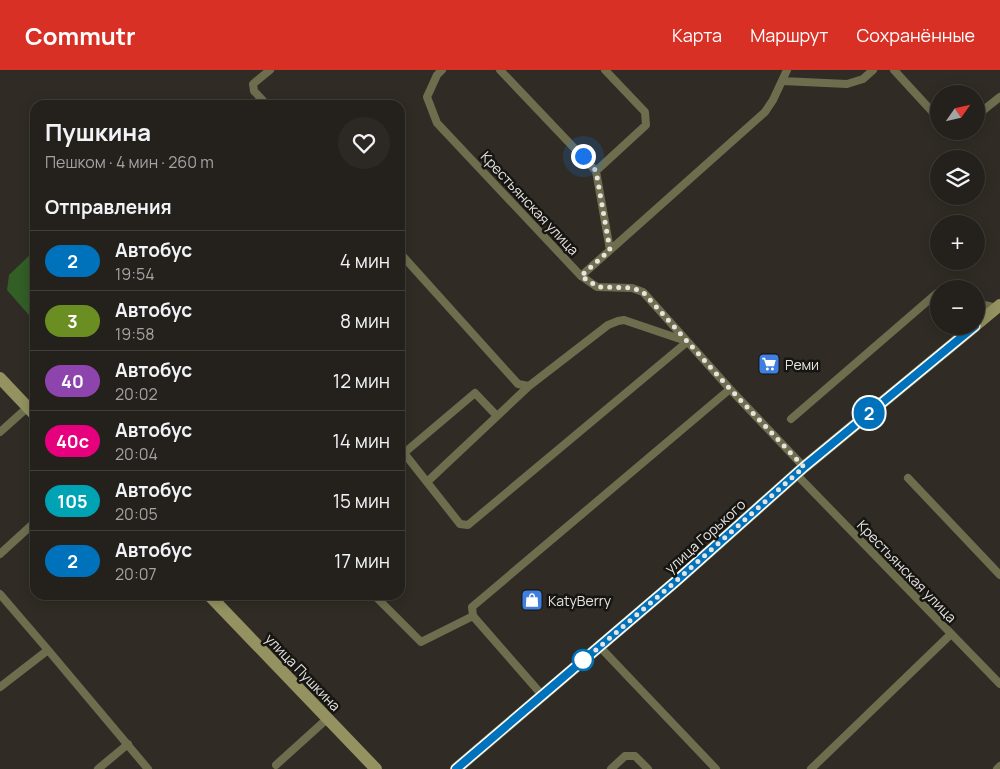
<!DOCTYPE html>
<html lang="ru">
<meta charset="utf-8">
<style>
body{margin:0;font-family:Manrope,sans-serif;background:#2c2925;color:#f1f3f6;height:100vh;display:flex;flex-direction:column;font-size:19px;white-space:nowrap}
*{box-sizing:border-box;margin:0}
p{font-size:16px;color:#a3a3a3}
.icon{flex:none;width:28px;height:28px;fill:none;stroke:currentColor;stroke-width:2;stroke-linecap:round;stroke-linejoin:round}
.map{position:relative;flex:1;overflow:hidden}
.sheet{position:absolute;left:30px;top:30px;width:375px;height:500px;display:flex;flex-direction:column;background:#24211c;border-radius:15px;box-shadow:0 2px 12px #0003,0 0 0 1px #413e3b}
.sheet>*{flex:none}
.badge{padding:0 10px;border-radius:16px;font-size:18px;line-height:32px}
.needle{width:32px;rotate:56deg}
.controls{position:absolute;left:930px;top:15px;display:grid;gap:10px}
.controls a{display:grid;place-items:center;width:55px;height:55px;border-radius:50%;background:#24211c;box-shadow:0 2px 12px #0003,0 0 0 1px #413e3b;font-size:25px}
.you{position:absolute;width:25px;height:25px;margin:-12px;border:4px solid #fff;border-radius:50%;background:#1a73e8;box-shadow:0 0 0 8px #1a73e833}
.map>.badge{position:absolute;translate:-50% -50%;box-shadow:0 0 0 2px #fff}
h2{padding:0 15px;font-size:19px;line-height:45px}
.round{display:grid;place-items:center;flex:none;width:52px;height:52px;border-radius:26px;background:#2c2925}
.overview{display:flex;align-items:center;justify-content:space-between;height:85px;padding:0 15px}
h1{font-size:24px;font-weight:700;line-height:38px}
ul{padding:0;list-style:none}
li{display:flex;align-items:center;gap:15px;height:60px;padding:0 15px;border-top:1px solid #413e3b}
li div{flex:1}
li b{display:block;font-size:19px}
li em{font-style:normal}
li .badge{min-width:55px;font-weight:700;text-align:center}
header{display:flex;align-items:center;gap:30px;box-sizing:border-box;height:70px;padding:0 25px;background:#d93025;color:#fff}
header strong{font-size:24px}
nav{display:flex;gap:28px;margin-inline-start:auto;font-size:18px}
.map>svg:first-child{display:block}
.green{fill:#335e26}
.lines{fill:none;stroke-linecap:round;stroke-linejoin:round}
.lane{stroke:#6e6e4f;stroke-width:8}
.secondary{stroke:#939260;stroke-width:12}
.line-casing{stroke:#fff;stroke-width:11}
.line{stroke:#0072bc;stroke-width:8}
.walk{stroke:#e6e4df;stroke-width:5;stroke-dasharray:0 9}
.stop-dot{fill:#fff;stroke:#0072bc;stroke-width:2.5}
.labels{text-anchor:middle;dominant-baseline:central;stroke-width:5;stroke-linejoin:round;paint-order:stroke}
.street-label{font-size:14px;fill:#e6e4df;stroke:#161512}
.poi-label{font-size:14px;fill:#e6e4df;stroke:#161512;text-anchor:start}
</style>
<header>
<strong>Commutr</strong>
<nav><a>Карта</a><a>Маршрут</a><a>Сохранённые</a></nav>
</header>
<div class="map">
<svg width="1000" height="699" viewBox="0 0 1000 699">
<rect width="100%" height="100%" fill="#302c25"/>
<path class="green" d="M 35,180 L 35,252 L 7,220 L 9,205 Z"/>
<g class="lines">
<path class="lane" d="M 442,0 L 437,5 L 427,27 L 437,53 L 581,206 L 597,217 L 632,218 L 643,222 L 730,319 L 804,397
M 500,0 L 596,101 L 610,180
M 894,0 L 939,49
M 782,11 L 847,14 L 863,9 L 873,0
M 267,35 L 254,21 L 253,14 L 270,0
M 976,46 L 1000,27
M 596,101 L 646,55 L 645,42 L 605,0
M 400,183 L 518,314 L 529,316 L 608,255 L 618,251 L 624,250 L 686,271
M 581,206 L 765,42 L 773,30 L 787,0
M 976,233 L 997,238
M 497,346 L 475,323 L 404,383 L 460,454 L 468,455 L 687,272
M 791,349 L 937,223 L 939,224
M 0,362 L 28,337
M 796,404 L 1000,614
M 908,408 L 1000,505
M 427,412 L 529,316
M 0,484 L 35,452
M 0,524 L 48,580
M 374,525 L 421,572 L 473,546
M 599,576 L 716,699
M 0,617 L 48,580 L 148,699
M 542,625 L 473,546 L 472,537 L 730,319
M 276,695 L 328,648
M 98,699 L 128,674
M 611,699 L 625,686 L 635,686 L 648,699
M 811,699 L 951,564
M 997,699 L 1000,696"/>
<path class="secondary" d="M 976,255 L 1000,235
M 0,308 L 35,345
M 209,525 L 376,699
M 456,699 L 675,512 L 804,397 L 975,256"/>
</g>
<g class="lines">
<g class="line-casing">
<path id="line" d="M 456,699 L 675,512 L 804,397 L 975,256"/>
</g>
<use href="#line" class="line"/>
<path class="walk" d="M 583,86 L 596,101 L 610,180 L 581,206 L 598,217 L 632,218 L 643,222 L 730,319 L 804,397 L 675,512 L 583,591 L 583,590"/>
</g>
<defs>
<g id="supermarket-square" transform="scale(1.125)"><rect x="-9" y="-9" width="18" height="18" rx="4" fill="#3f7fe0" stroke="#161512"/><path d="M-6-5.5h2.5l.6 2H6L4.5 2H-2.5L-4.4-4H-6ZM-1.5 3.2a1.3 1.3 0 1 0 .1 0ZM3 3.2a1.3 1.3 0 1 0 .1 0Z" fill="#fff"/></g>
<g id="shop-square" transform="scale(1.125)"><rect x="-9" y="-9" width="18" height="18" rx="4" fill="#3f7fe0" stroke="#161512"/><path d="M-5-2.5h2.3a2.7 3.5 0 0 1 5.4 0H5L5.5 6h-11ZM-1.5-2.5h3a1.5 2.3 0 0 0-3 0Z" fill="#fff"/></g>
</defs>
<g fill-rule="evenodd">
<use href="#supermarket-square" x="769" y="294"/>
<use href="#shop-square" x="532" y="530"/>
</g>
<circle class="stop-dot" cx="583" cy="590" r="10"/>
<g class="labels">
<g class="street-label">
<text transform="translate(530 133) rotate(47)">Крестьянская улица</text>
<text transform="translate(705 466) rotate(-42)">улица Горького</text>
<text transform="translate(907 501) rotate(46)">Крестьянская улица</text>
<text transform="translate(303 602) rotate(46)">улица Пушкина</text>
</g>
<g class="poi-label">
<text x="785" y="294">Реми</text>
<text x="548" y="530">KatyBerry</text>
</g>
</g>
</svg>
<div class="controls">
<a><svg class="needle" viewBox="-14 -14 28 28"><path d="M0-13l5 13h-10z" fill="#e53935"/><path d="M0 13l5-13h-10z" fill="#a3a3a3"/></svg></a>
<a><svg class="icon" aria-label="layers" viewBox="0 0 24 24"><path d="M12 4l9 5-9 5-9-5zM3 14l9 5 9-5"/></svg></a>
<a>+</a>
<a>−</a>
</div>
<div class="you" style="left:583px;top:86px"></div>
<b class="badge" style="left:869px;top:343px;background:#0072bc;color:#fff">2</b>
<section class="sheet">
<div class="overview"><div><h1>Пушкина</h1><p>Пешком · 4 мин · 260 m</p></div><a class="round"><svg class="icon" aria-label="heart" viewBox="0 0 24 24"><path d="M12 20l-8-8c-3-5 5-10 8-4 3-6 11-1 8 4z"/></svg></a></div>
<h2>Отправления</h2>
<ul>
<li><span class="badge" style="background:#0072bc;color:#fff">2</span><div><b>Автобус</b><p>19:54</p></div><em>4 мин</em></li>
<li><span class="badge" style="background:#6b8e23;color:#fff">3</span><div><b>Автобус</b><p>19:58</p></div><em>8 мин</em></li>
<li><span class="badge" style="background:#8e44ad;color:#fff">40</span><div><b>Автобус</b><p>20:02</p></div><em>12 мин</em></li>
<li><span class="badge" style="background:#e6007e;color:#fff">40с</span><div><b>Автобус</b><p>20:04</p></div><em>14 мин</em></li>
<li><span class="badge" style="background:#00a3b4;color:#fff">105</span><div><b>Автобус</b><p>20:05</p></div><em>15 мин</em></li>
<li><span class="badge" style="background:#0072bc;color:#fff">2</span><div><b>Автобус</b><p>20:07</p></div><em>17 мин</em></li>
</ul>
</section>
</div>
